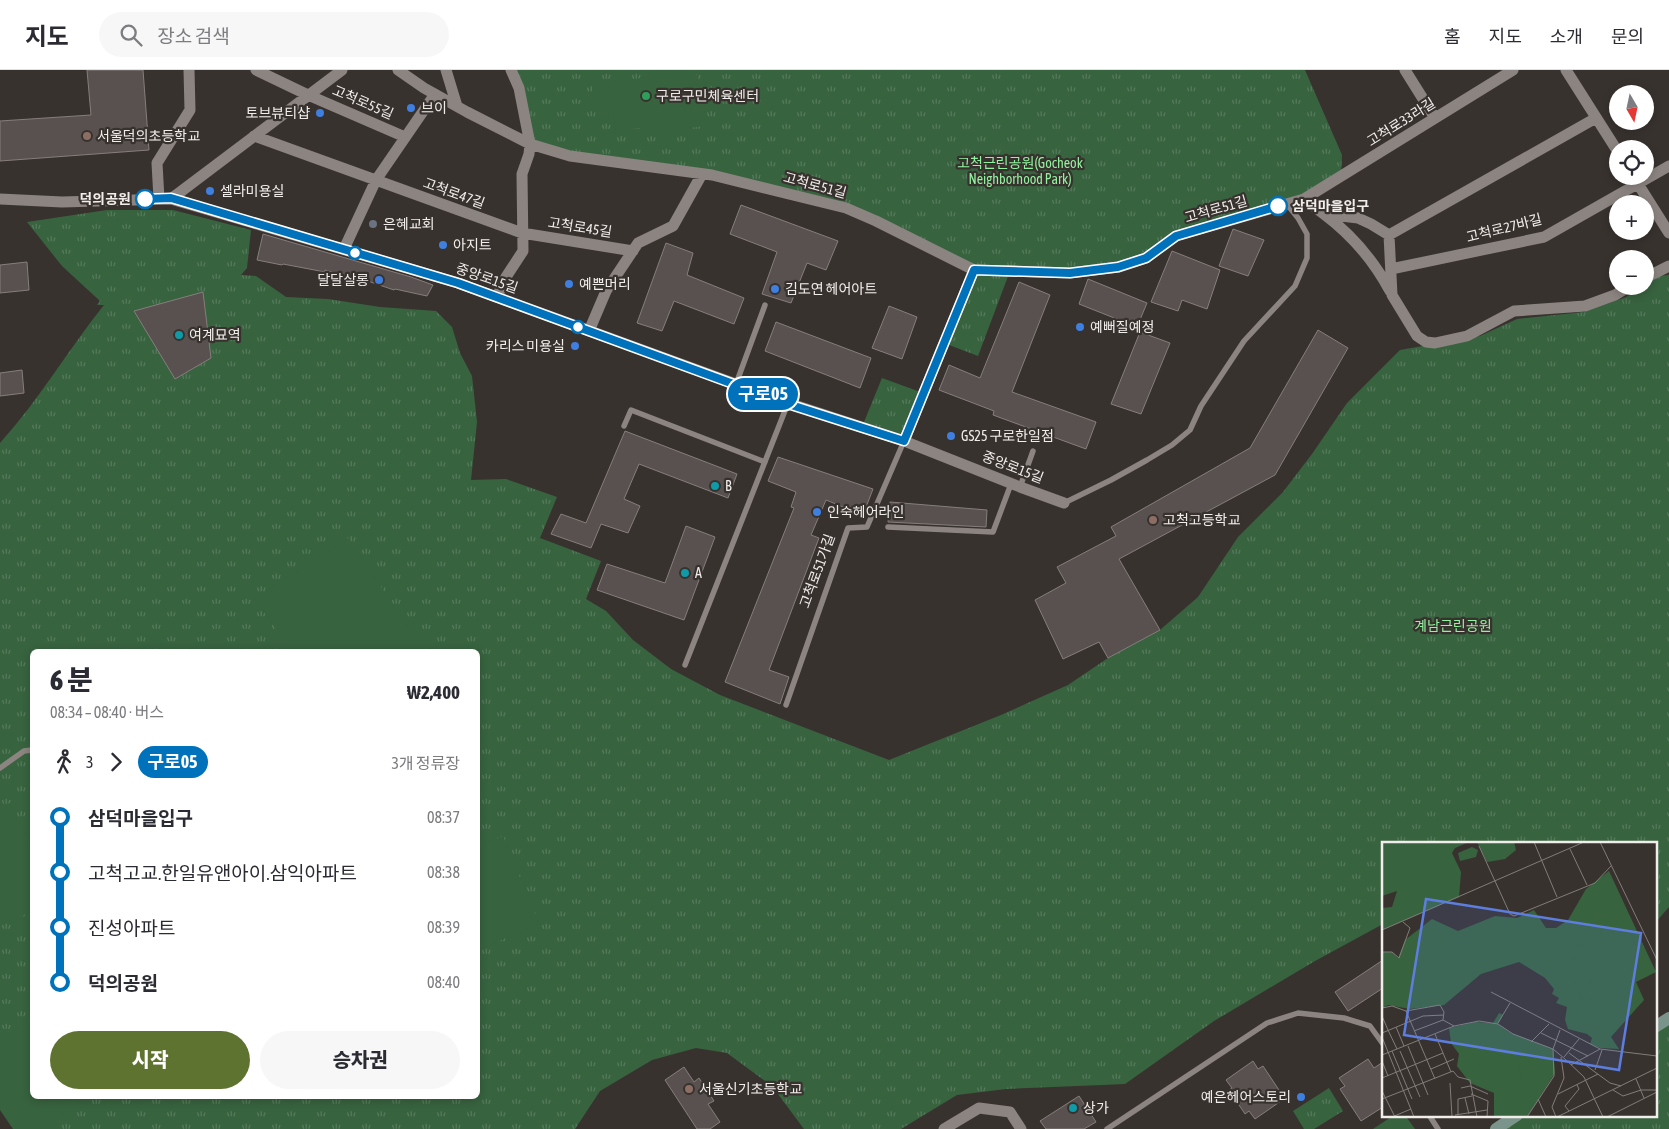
<!DOCTYPE html>
<html lang="ko">
<meta charset="utf-8">
<style>
body{margin:0;font-family:"Asap Condensed","Noto Sans KR",sans-serif;background:#f7f7f7;color:#2b2b33;height:100vh;display:flex;flex-direction:column;font-size:19px;white-space:nowrap}
*{box-sizing:border-box;margin:0}
p{font-size:16px;color:#7c7c81}
.icon{flex:none;width:28px;height:28px;fill:none;stroke:currentColor;stroke-width:2;stroke-linecap:round;stroke-linejoin:round}
.map{position:relative;flex:1;overflow:hidden}
.panel{position:absolute;left:30px;top:579px;width:450px;height:450px;display:flex;flex-direction:column;background:#fff;border-radius:8px;box-shadow:0 2px 8px #0003}
.panel>*{flex:none}
.badge{padding:0 10px;border-radius:16px;font-size:18px;line-height:32px}
.needle{width:32px;rotate:171deg}
.fabs{position:absolute;left:1609px;top:15px;display:grid;gap:10px}
.fabs a{display:grid;place-items:center;width:45px;height:45px;border-radius:50%;background:#fff;box-shadow:0 2px 8px #0003;font-size:25px}
.map>.badge{position:absolute;translate:-50% -50%;box-shadow:0 0 0 2px #fff}
.legs{display:flex;align-items:center;gap:8px;height:55px;padding:0 20px;font-size:16px}
.legs p{margin-inline-start:auto}
.summary{display:flex;align-items:center;justify-content:space-between;height:85px;padding:0 20px}
h1{font-size:28px;font-weight:800;line-height:38px}
.cta{display:flex;gap:10px;margin-top:auto;padding:10px 20px}
.cta a{flex:1;height:58px;border-radius:30px;background:#5f7330;color:#fff;font-size:20px;font-weight:800;line-height:58px;text-align:center}
.cta a+a{background:#f7f7f7;color:#2b2b33}
ul{padding:0 20px;list-style:none}
li{display:flex;align-items:center;gap:18px;height:55px;font-size:19px}
li i{display:grid;place-items:center;width:8px;height:100%;margin:0 6px;background:currentColor}
li i::after{content:'';width:12px;height:12px;margin:-6px;border:4px solid;border-radius:50%;background:#fff}
li p{margin-inline-start:auto}
li:first-child i{background:linear-gradient(#0000 50%,currentColor 0)}
li:last-child i{background:linear-gradient(currentColor 50%,#0000 0)}
header{display:flex;align-items:center;gap:30px;box-sizing:border-box;height:70px;padding:0 25px;background:#fff;border-bottom:1px solid #e1e1e2}
header strong{font-size:24px}
nav{display:flex;gap:28px;margin-inline-start:auto;font-size:18px}
.search{width:350px;height:45px;background:#f7f7f7;display:flex;align-items:center;gap:12px;box-sizing:border-box;padding:0 18px;border-radius:28px;color:#7c7c81;font-size:19px}
.map>svg:first-child{display:block}
.park{fill:url(#park-tufts);fill-rule:evenodd}
.garden{fill:#38633f}
.building{fill:#58514f;stroke:#867e7c}
.lines{fill:none;stroke-linecap:round;stroke-linejoin:round}
.service{stroke:#8c8481;stroke-width:5.5}
.minor{stroke:#8c8481;stroke-width:11}
.secondary{stroke:#7b948b;stroke-width:12}
.line-1-casing{stroke:#fff;stroke-width:11}
.line-1{stroke:#0072bc;stroke-width:8}
.leisure-dot{fill:#2e9e5b;stroke:#38322f;stroke-width:2}
.shop-dot{fill:#3f7fe0;stroke:#38322f;stroke-width:2}
.education-dot{fill:#8d6e63;stroke:#38322f;stroke-width:2}
.stop-1-dot{fill:#fff;stroke:#0072bc;stroke-width:2.5}
.worship-dot{fill:#6b7280;stroke:#38322f;stroke-width:2}
.culture-dot{fill:#0f9aa8;stroke:#38322f;stroke-width:2}
.labels{text-anchor:middle;dominant-baseline:central;stroke-width:4.5;stroke-linejoin:round;paint-order:stroke}
.poi-label{font-size:14px;fill:#f1edeb;stroke:#38322f;text-anchor:start}
.street-label{font-size:14px;fill:#f1edeb;stroke:#38322f}
.park-label{font-size:14px;fill:#91f29f;stroke:#38322f}
.stop-label{font-size:14px;font-weight:bold;fill:#f1edeb;stroke:#38322f;text-anchor:end}
.inset-road{fill:none;stroke:#827d7a;stroke-width:1}
.view{fill:#5d7ede;fill-opacity:0.15;stroke:#5d7ede;stroke-width:2.5}
.inset-edge{fill:none;stroke:#f1edeb;stroke-width:2.5}
</style>
<header>
<strong>지도</strong>
<div class="search"><svg class="icon" aria-label="search" viewBox="0 0 24 24"><circle cx="10" cy="10" r="6"/><path d="M15 15l6 6"/></svg>장소 검색</div>
<nav><a>홈</a><a>지도</a><a>소개</a><a>문의</a></nav>
</header>
<div class="map">
<svg width="1669" height="1059" viewBox="0 0 1669 1059">
<defs>
<pattern id="park-tufts" width="24" height="20" patternUnits="userSpaceOnUse" patternTransform="scale(1.25)"><rect width="24" height="20" fill="#38633f"/><path d="M3 7l-1-3M5 7V3M7 7l1-3M15 17l-1-3M17 17v-4M19 17l1-3" fill="none" stroke="#557a5b"/></pattern>
</defs>
<rect width="100%" height="100%" fill="#38322f"/>
<path class="park" d="M 511,0 L 1305,0 L 1342,85 L 1341,106 L 1304,129 L 1176,166 L 1119,197 L 1010,201 L 978,286 L 944,273 L 974,201 L 920,173 L 808,128 L 530,74 Z
M 107,140 L 173,140 L 251,160 L 247,198 L 241,205 L 256,206 L 286,227 L 328,229 L 380,237 L 436,241 L 452,257 L 460,283 L 472,306 L 477,352 L 471,410 L 506,409 L 557,427 L 540,468 L 601,491 L 586,529 L 606,541 L 633,570 L 671,599 L 720,625 L 889,690 L 1001,645 L 1068,615 L 1108,588 L 1160,560 L 1198,527 L 1238,467 L 1283,422 L 1312,384 L 1347,333 L 1400,280 L 1480,266 L 1517,249 L 1584,242 L 1626,227 L 1642,216 L 1645,216 L 1645,215 L 1659,206 L 1669,205 L 1669,837 L 1655,853 L 1655,773 L 1383,773 L 1383,854 L 1315,891 L 1214,951 L 1125,1014 L 1006,1019 L 957,1025 L 901,1059 L 804,1059 L 772,1016 L 727,983 L 696,978 L 652,990 L 600,1021 L 575,1059 L 13,1059 L 0,1040 L 0,373 C 39,330 68,280 104,235 L 97,235 L 100,231 L 62,196 L 27,152 ZM 32,581 L 478,581 L 478,1026 L 32,1026 Z
M 882,308 L 923,323 L 904,371 L 862,357 Z
M 1669,948 L 1669,1059 L 1496,1059 L 1517,1045 L 1655,1045 L 1655,957 Z
M 1329,1018 L 1343,1041 L 1314,1059 L 1304,1059 L 1293,1041 Z"/>
<path class="garden" d="M 648,0 L 696,0 L 704,56 L 655,62 L 654,56 L 616,61 L 613,38 L 595,40 L 592,15 L 649,7 Z
M 348,468 L 415,567 L 424,581 L 291,581 L 255,529 Z
M 10,733 L 32,783 L 32,841 L 0,856 L 0,737 Z
M 503,766 L 539,854 L 478,880 L 478,777 Z
M 32,949 L 32,1026 L 87,1027 L 40,1059 L 16,1059 L 0,1035 L 0,970 Z
M 1394,1045 L 1405,1045 L 1415,1059 L 1373,1059 Z"/>
<path class="building" d="M 87,0 L 143,0 L 149,80 L 0,91 L 0,51 L 91,45 Z
M 741,135 L 838,171 L 826,200 L 807,193 L 791,233 L 762,224 L 777,182 L 730,164 Z
M 1233,159 L 1264,170 L 1248,206 L 1219,196 Z
M 263,164 L 411,207 L 433,215 L 427,226 L 395,219 L 394,220 L 362,209 L 361,211 L 325,200 L 325,202 L 283,194 L 282,195 L 257,190 Z
M 666,173 L 693,183 L 687,205 L 744,228 L 734,254 L 674,231 L 662,261 L 637,253 Z
M 1172,181 L 1220,200 L 1207,239 L 1182,230 L 1178,241 L 1151,232 Z
M 27,192 L 29,220 L 0,223 L 0,195 Z
M 1088,209 L 1147,233 L 1137,257 L 1079,234 Z
M 1019,212 L 1050,225 L 1012,322 L 1096,352 L 1086,379 L 993,345 L 994,341 L 939,320 L 949,295 L 980,308 Z
M 203,222 L 211,288 L 175,309 L 134,241 Z
M 889,236 L 917,247 L 902,289 L 872,278 Z
M 776,252 L 871,288 L 860,318 L 765,281 Z
M 1318,260 L 1348,278 L 1275,405 L 1119,489 L 1160,560 L 1108,588 L 1099,572 L 1063,589 L 1035,530 L 1066,513 L 1057,497 L 1116,466 L 1111,457 L 1250,378 Z
M 1140,262 L 1170,273 L 1141,344 L 1111,334 Z
M 22,300 L 24,323 L 0,326 L 0,303 Z
M 625,361 L 737,404 L 728,428 L 639,394 L 624,429 L 640,436 L 628,463 L 601,454 L 591,478 L 551,464 L 561,444 L 586,453 Z
M 778,387 L 873,419 L 863,445 L 826,430 L 811,465 L 819,468 L 769,600 L 789,607 L 780,634 L 725,612 L 794,438 L 791,437 L 796,422 L 768,411 Z
M 890,432 L 987,440 L 986,457 L 888,452 Z
M 686,456 L 715,467 L 684,550 L 597,520 L 607,494 L 665,513 Z
M 1383,890 L 1383,918 L 1348,941 L 1335,922 Z
M 1368,989 L 1374,998 L 1383,992 L 1383,1037 L 1361,1051 L 1340,1019 L 1345,1016 L 1339,1008 Z
M 1253,991 L 1258,999 L 1263,996 L 1279,1020 L 1275,1023 L 1281,1031 L 1255,1049 L 1249,1041 L 1245,1044 L 1229,1020 L 1232,1018 L 1226,1010 Z
M 684,997 L 694,1012 L 699,1008 L 714,1031 L 708,1034 L 720,1052 L 710,1059 L 697,1059 L 665,1010 Z
M 1079,1026 L 1096,1052 L 1084,1059 L 1046,1059 L 1040,1051 Z"/>
<g class="lines">
<path class="service" d="M 736,314 L 765,235
M 624,356 L 631,340 L 765,392
M 1020,417 L 1033,381
M 1064,433 L 1111,410 L 1147,390 L 1172,375 L 1190,360 L 1201,336 L 1244,271 L 1295,216 L 1307,188 L 1307,164 L 1298,148 L 1286,133
M 888,457 L 993,462 L 1011,414
M 685,595 L 788,333
M 786,635 L 848,458 L 867,457 L 904,371
M 0,698 L 24,681 L 32,680
M 1429,1045 L 1438,1059
M 1107,1059 L 1267,953 L 1298,943 L 1344,948 L 1370,956 L 1383,974"/>
<path class="minor" d="M 256,0 L 308,25 L 405,67
M 398,0 L 424,18 L 467,42 L 530,74 L 570,86 L 712,105 L 846,138 L 876,151 L 974,200 L 1070,203 L 1119,197 L 1146,188 L 1176,166 L 1304,129 L 1513,0
M 446,0 L 457,36
M 1405,0 L 1435,48
M 1566,0 L 1618,82
M 254,66 L 522,163 L 633,181
M 1633,106 L 1669,163
M 0,129 L 62,132 L 171,129 L 458,213 L 788,333 L 904,371 L 1020,417 L 1064,433
M 159,129 L 157,93 L 190,40 L 189,0
M 171,129 L 342,0
M 1304,129 L 1324,144 L 1358,148 L 1371,154 L 1389,165 L 1392,225 L 1417,266 L 1426,272 L 1435,273 L 1467,266 L 1514,241 L 1585,236 L 1615,225 L 1630,216
M 1324,144 C 1352,165 1374,191 1390,221
M 1389,165 L 1596,48
M 344,179 L 376,110 L 435,24
M 1391,199 L 1544,167 L 1669,96
M 1645,208 L 1669,196
M 497,227 L 506,207 L 523,181 L 522,104 L 529,84 L 530,74 L 519,18 L 511,0
M 589,261 L 606,221 L 638,173 L 673,156 L 702,104
M 904,371 L 974,200
M 944,1059 L 979,1038 L 1010,1042 L 1021,1059"/>
<path class="secondary" d="M 1655,957 L 1669,948
M 1496,1059 L 1517,1045"/>
</g>
<g class="lines">
<g class="line-1-casing">
<path id="line-1" d="M 145,129 L 171,128 L 458,213 L 788,334 L 904,371 L 974,200 L 1070,203 L 1118,197 L 1146,188 L 1176,166 L 1278,136"/>
</g>
<use href="#line-1" class="line-1"/>
</g>
<circle class="leisure-dot" cx="646" cy="26" r="5"/>
<g class="shop-dot">
<circle cx="411" cy="38" r="5"/>
<circle cx="320" cy="43" r="5"/>
<circle cx="210" cy="121" r="5"/>
<circle cx="443" cy="175" r="5"/>
<circle cx="379" cy="210" r="5"/>
<circle cx="569" cy="214" r="5"/>
<circle cx="775" cy="219" r="5"/>
<circle cx="1080" cy="257" r="5"/>
<circle cx="575" cy="276" r="5"/>
<circle cx="951" cy="366" r="5"/>
<circle cx="817" cy="442" r="5"/>
<circle cx="1301" cy="1027" r="5"/>
</g>
<g class="education-dot">
<circle cx="87" cy="66" r="5"/>
<circle cx="1153" cy="450" r="5"/>
<circle cx="689" cy="1019" r="5"/>
</g>
<g class="stop-1-dot">
<circle cx="145" cy="129" r="9"/>
<circle cx="1278" cy="136" r="9"/>
<circle cx="355" cy="183" r="6"/>
<circle cx="578" cy="257" r="6"/>
</g>
<circle class="worship-dot" cx="373" cy="154" r="5"/>
<g class="culture-dot">
<circle cx="179" cy="265" r="5"/>
<circle cx="715" cy="416" r="5"/>
<circle cx="685" cy="503" r="5"/>
<circle cx="1073" cy="1038" r="5"/>
</g>
<g class="labels">
<g class="poi-label">
<text x="656" y="26">구로구민체육센터</text>
<text x="421" y="38">브이</text>
<text x="310" y="43" text-anchor="end">토브뷰티샵</text>
<text x="97" y="66">서울덕의초등학교</text>
<text x="220" y="121">셀라미용실</text>
<text x="383" y="154">은혜교회</text>
<text x="453" y="175">아지트</text>
<text x="369" y="210" text-anchor="end">달달살롱</text>
<text x="579" y="214">예쁜머리</text>
<text x="785" y="219">김도연 헤어아트</text>
<text x="1090" y="257">예뻐질예정</text>
<text x="189" y="265">여계묘역</text>
<text x="565" y="276" text-anchor="end">카리스 미용실</text>
<text x="961" y="366">GS25 구로한일점</text>
<text x="725" y="416">B</text>
<text x="827" y="442">인숙헤어라인</text>
<text x="1163" y="450">고척고등학교</text>
<text x="695" y="503">A</text>
<text x="699" y="1019">서울신기초등학교</text>
<text x="1291" y="1027" text-anchor="end">예은헤어스토리</text>
<text x="1083" y="1038">상가</text>
</g>
<g class="street-label">
<text transform="translate(363 32) rotate(23)">고척로55길</text>
<text transform="translate(1401 52) rotate(-32)">고척로33라길</text>
<text transform="translate(815 115) rotate(15)">고척로51길</text>
<text transform="translate(454 123) rotate(20)">고척로47길</text>
<text transform="translate(1216 139) rotate(-16)">고척로51길</text>
<text transform="translate(580 157) rotate(9)">고척로45길</text>
<text transform="translate(1504 158) rotate(-14)">고척로27바길</text>
<text transform="translate(487 208) rotate(19)">중앙로15길</text>
<text transform="translate(1013 397) rotate(21)">중앙로15길</text>
<text transform="translate(817 501) rotate(-70)">고척로51가길</text>
</g>
<g class="park-label">
<text x="1020" y="93">고척근린공원(Gocheok<tspan x="1020" dy="16">Neighborhood Park)</tspan></text>
<text x="1453" y="556">계남근린공원</text>
</g>
<g class="stop-label">
<text x="131" y="129">덕의공원</text>
<text x="1292" y="136" text-anchor="start">삼덕마을입구</text>
</g>
</g>
<g transform="translate(1382 772)">
<rect width="275" height="275" fill="#38322f"/>
<path d="M 0,0 L 87,0 L 73,6 L 70,11 L 79,30 L 77,55 L 0,88 L 0,66 L 10,65 L 15,49 L 0,54 ZM 95,0 L 132,0 L 134,8 L 123,17 L 105,20 ZM 227,29 L 274,130 L 254,140 L 262,158 L 229,195 L 237,207 L 218,206 L 208,202 L 210,196 L 205,192 L 186,187 L 183,178 L 185,165 L 174,161 L 177,156 L 170,152 L 172,147 L 163,136 L 137,120 L 99,132 L 62,163 L 28,167 L 6,163 L 0,166 L 0,110 L 10,110 L 16,116 L 23,98 L 50,77 L 76,89 L 113,74 L 135,76 L 152,68 L 164,86 L 174,86 L 186,78 L 204,47 ZM 117,171 L 121,173 L 116,182 L 127,190 L 171,207 L 173,231 L 145,275 L 112,275 L 112,251 L 88,241 L 75,224 L 77,212 L 69,201 L 67,186 L 93,180 L 111,181 Z" fill="#38633f"/>
<path d="M 90,5 L 96,8 L 94,15 L 78,19 L 76,11 ZM248 97a6 6 0 1 1 12 0a6 6 0 1 1-12 0ZM 204,102 L 207,114 L 188,118 L 185,106 ZM248 124a8 8 0 1 1 16 0a8 8 0 1 1-16 0ZM 205,133 L 215,154 L 202,160 L 192,138 ZM 136,217 L 139,237 L 108,243 L 95,235 L 93,224 Z" fill="#38633f"/>
<path class="inset-road" d="M 152,0 L 175,55M 218,0 L 275,118M 97,4 L 128,72 L 132,74 L 213,41 L 229,24M 188,7 L 205,43M 0,88 L 202,0M 0,110 L 10,110 L 17,116 L 28,86 L 21,80M 109,150 L 218,207 L 275,214M 0,166 L 10,164 L 24,169 L 58,163 L 62,170 L 61,178 L 72,184M 24,169 L 53,237M 0,174 L 6,188M 116,181 L 128,161M 14,185 L 22,204M 6,188 L 15,207M 32,189 L 61,178M 0,191 L 41,174 L 62,173M 159,191 L 206,214M 53,192 L 69,230M 0,195 L 32,275M 149,200 L 167,182M 26,204 L 46,253M 10,209 L 30,257M 18,209 L 38,255M 187,211 L 228,241 L 239,244M 0,213 L 72,184 L 97,179 L 116,182 L 131,192 L 171,207 L 183,217 L 202,235 L 221,275M 182,215 L 197,197M 0,219 L 6,234M 189,223 L 218,207M 49,227 L 72,217M 213,228 L 220,208M 0,236 L 61,211M 254,237 L 262,256M 68,241 L 70,275M 79,246 L 88,244 L 106,252M 231,248 L 241,254 L 259,248 L 275,248M 0,249 L 13,275M 89,252 L 106,259 L 105,275M 176,252 L 216,232M 83,256 L 87,272M 0,257 L 71,229 L 76,235 L 88,238 L 95,275M 156,257 L 164,275M 187,269 L 183,264 L 197,247 L 195,243M 73,273 L 105,268M 76,273 L 76,257 L 90,254M 10,275 L 29,267M 145,275 L 172,234 L 171,207 L 178,188M 174,275 L 170,265 L 182,236 L 179,215M 175,275 L 275,226M 225,275 L 275,250"/>
<path class="view" d="M 44,57 L 259,91 L 237,228 L 22,193 Z"/>
<rect width="275" height="275" class="inset-edge"/>
</g>
</svg>
<div class="fabs">
<a><svg class="needle" viewBox="-14 -14 28 28"><path d="M0-13l5 13h-10z" fill="#e53935"/><path d="M0 13l5-13h-10z" fill="#7c7c81"/></svg></a>
<a><svg class="icon" aria-label="locate" viewBox="0 0 24 24"><circle cx="12" cy="12" r="6"/><path d="M12 2v4M12 18v4M2 12h4M18 12h4"/></svg></a>
<a>+</a>
<a>−</a>
</div>
<b class="badge" style="left:763px;top:324px;background:#0072bc;color:#fff">구로05</b>
<section class="panel">
<div class="summary"><div><h1>6 분</h1><p>08:34 – 08:40 · 버스</p></div><b>₩2,400</b></div>
<div class="legs"><svg class="icon" aria-label="walk" viewBox="0 0 24 24"><circle cx="13" cy="4" r="2"/><path d="M13 8l-2 6 4 7M11 14l-3 7M7 12l3-4h3l4 4"/></svg>3<svg class="icon" aria-label="forward" viewBox="0 0 24 24"><path d="M9 5l7 7-7 7"/></svg><b class="badge" style="background:#0072bc;color:#fff">구로05</b><p>3개 정류장</p></div>
<ul>
<li><i style="color:#0072bc"></i><b>삼덕마을입구</b><p>08:37</p></li>
<li><i style="color:#0072bc"></i><span>고척고교.한일유앤아이.삼익아파트</span><p>08:38</p></li>
<li><i style="color:#0072bc"></i><span>진성아파트</span><p>08:39</p></li>
<li><i style="color:#0072bc"></i><b>덕의공원</b><p>08:40</p></li>
</ul>
<div class="cta"><a>시작</a><a>승차권</a></div>
</section>
</div>
